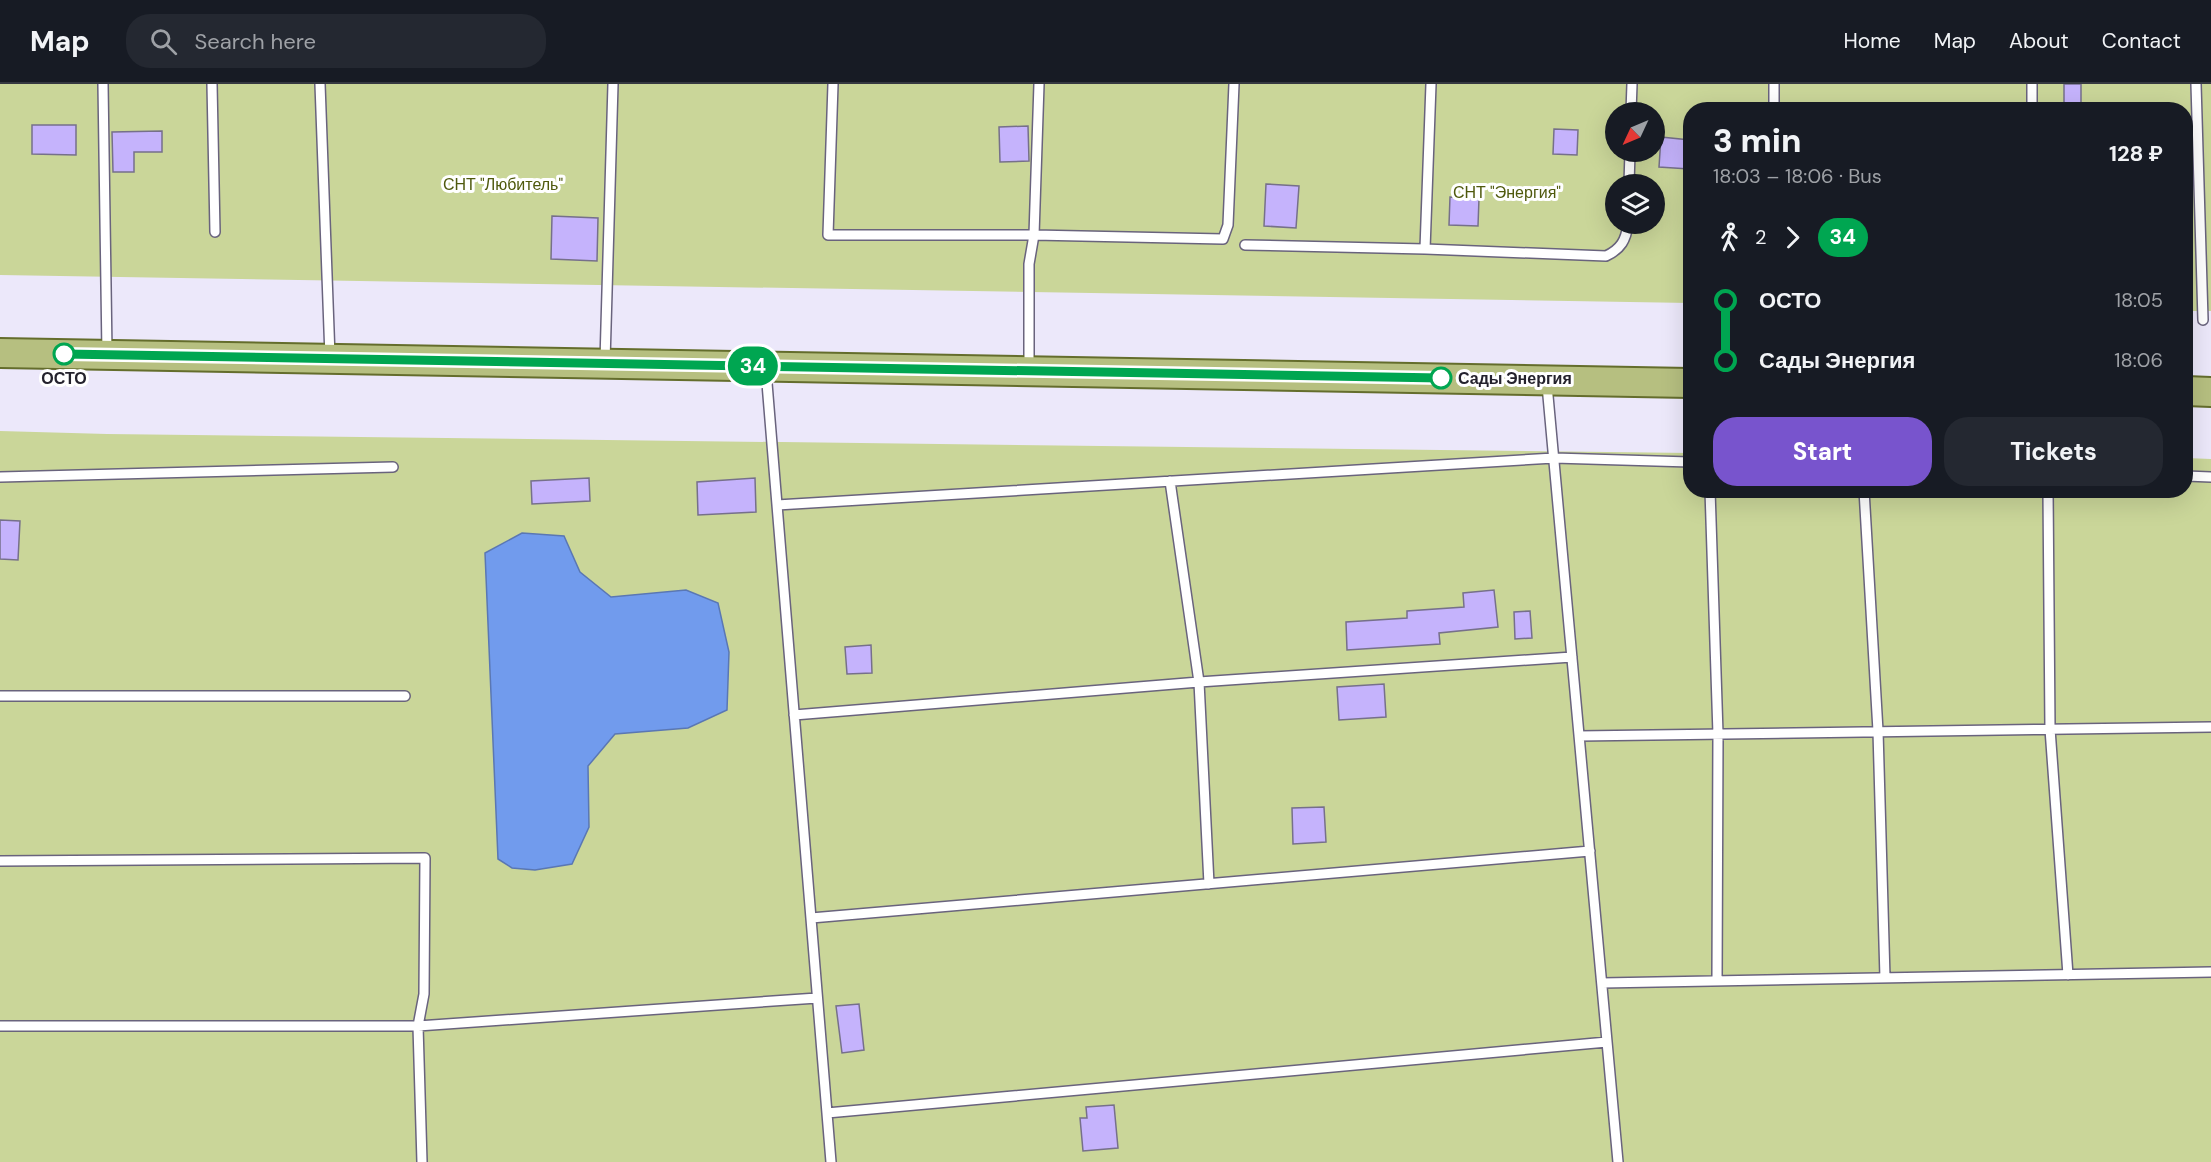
<!DOCTYPE html>
<meta charset="utf-8">
<style>
body{margin:0;font-family:"DM Sans",sans-serif;background:#242831;color:#f1f3f6;height:100vh;display:flex;flex-direction:column;font-size:22px;white-space:nowrap}
*{box-sizing:border-box;margin:0}
p{font-size:20px;color:#9ea1a6}
.icon{flex:none;width:33px;height:33px;fill:none;stroke:currentColor;stroke-width:2;stroke-linecap:round;stroke-linejoin:round}
.map{position:relative;flex:1;overflow:hidden}
.drawer{position:absolute;left:1683px;top:18px;width:510px;height:396px;display:flex;flex-direction:column;background:#171b24;border-radius:24px;box-shadow:0 6px 24px #0002}
.drawer>*{flex:none}
.badge{padding:0 12px;border-radius:20px;font-size:21px;line-height:39px}
.needle{width:39px;rotate:226deg}
.tools{position:absolute;left:1605px;top:18px;display:grid;gap:12px}
.tools a{display:grid;place-items:center;width:60px;height:60px;border-radius:50%;background:#171b24;box-shadow:0 6px 24px #0002;font-size:30px}
.map>.badge{position:absolute;translate:-50% -50%;box-shadow:0 0 0 3px #fff}
.legs{display:flex;align-items:center;gap:9px;height:66px;padding:0 30px;font-size:20px}
.legs p{margin-inline-start:auto}
.headline{display:flex;align-items:center;justify-content:space-between;height:102px;padding:0 30px}
h1{font-size:33px;font-weight:800;line-height:45px}
.button{display:flex;gap:12px;margin-top:auto;padding:12px 30px}
.button a{flex:1;height:69px;border-radius:24px;background:#7854cd;color:#fff;font-size:24px;font-weight:800;line-height:69px;text-align:center}
.button a+a{background:#242831;color:#f1f3f6}
ul{padding:0 30px;list-style:none}
li{display:flex;align-items:center;gap:21px;height:60px;font-size:22px}
li i{display:grid;place-items:center;width:9px;height:100%;margin:0 8px;background:currentColor}
li i::after{content:'';width:15px;height:15px;margin:-8px;border:4px solid;border-radius:50%;background:#171b24}
li p{margin-inline-start:auto}
li:first-child i{background:linear-gradient(#0000 50%,currentColor 0)}
li:last-child i{background:linear-gradient(currentColor 50%,#0000 0)}
header{display:flex;align-items:center;gap:36px;box-sizing:border-box;height:84px;padding:0 30px;background:#171b24;border-bottom:2px solid #363941}
header strong{font-size:28px}
nav{display:flex;gap:33px;margin-inline-start:auto;font-size:21px}
.search{width:420px;height:54px;background:#242831;display:flex;align-items:center;gap:15px;box-sizing:border-box;padding:0 21px;border-radius:24px;color:#9ea1a6;font-size:22px}
.map>svg:first-child{display:block}
.green{fill:#cad699;fill-rule:evenodd}
.water{fill:#719bed;stroke:#5a77b3;stroke-width:1.5}
.building{fill:#c5b3fc;stroke:#76708a;stroke-width:1.5}
.lines{fill:none;stroke-linecap:round;stroke-linejoin:round}
.lane-casing{stroke:#69637d;stroke-width:12}
.primary-casing{stroke:#646d2c;stroke-width:32}
.lane{stroke:#fff;stroke-width:9}
.primary{stroke:#b6bf80;stroke-width:28}
.line-1-casing{stroke:#fff;stroke-width:14}
.line-1{stroke:#00a651;stroke-width:9}
.stop-1-dot{fill:#fff;stroke:#00a651;stroke-width:3}
.labels{text-anchor:middle;dominant-baseline:central;stroke-width:6;stroke-linejoin:round;paint-order:stroke}
.park-label{font-size:16px;fill:#4f590d;stroke:#fff}
.stop-label{font-size:16px;font-weight:bold;fill:#24222d;stroke:#fff}
</style>
<header>
<strong>Map</strong>
<div class="search"><svg class="icon" aria-label="search" viewBox="0 0 24 24"><circle cx="10" cy="10" r="6"/><path d="M15 15l6 6"/></svg>Search here</div>
<nav><a>Home</a><a>Map</a><a>About</a><a>Contact</a></nav>
</header>
<div class="map">
<svg width="2211" height="1078" viewBox="0 0 2211 1078">
<rect width="100%" height="100%" fill="#ece8fa"/>
<path class="green" d="M 0,0 L 2211,0 L 2211,227 L 2186,227 L 2186,26 L 1690,26 L 1690,219 L 0,191 ZM 1616,28 L 1654,28 L 1654,68 L 1616,68 ZM 1616,100 L 1654,100 L 1654,140 L 1616,140 Z
M 0,347 L 107,350 L 1690,369 L 1690,406 L 2186,406 L 2186,374 L 2211,375 L 2211,1078 L 0,1078 Z"/>
<path class="water" d="M 522,449 L 564,452 L 580,488 L 611,513 L 686,506 L 718,519 L 729,568 L 727,626 L 688,644 L 615,650 L 588,682 L 589,743 L 572,780 L 535,786 L 512,784 L 498,775 L 485,469 Z"/>
<path class="building" d="M 2064,0 L 2081,0 L 2081,26 L 2064,26 Z
M 32,41 L 76,41 L 76,71 L 32,70 Z
M 1028,42 L 1029,77 L 1000,78 L 999,43 Z
M 1554,45 L 1578,46 L 1577,71 L 1553,70 Z
M 162,47 L 162,68 L 134,68 L 134,88 L 113,88 L 112,48 Z
M 1661,53 L 1690,56 L 1689,85 L 1659,83 Z
M 1266,100 L 1299,102 L 1296,144 L 1264,142 Z
M 1450,113 L 1479,114 L 1478,142 L 1449,141 Z
M 552,132 L 598,134 L 597,177 L 551,175 Z
M 589,394 L 590,417 L 532,420 L 531,397 Z
M 755,394 L 756,428 L 698,431 L 697,398 Z
M 0,436 L 20,437 L 18,476 L 0,475 Z
M 1494,506 L 1498,543 L 1439,549 L 1440,560 L 1347,566 L 1346,538 L 1407,534 L 1407,527 L 1464,523 L 1463,509 Z
M 1530,527 L 1532,554 L 1515,555 L 1514,528 Z
M 871,561 L 872,589 L 847,590 L 845,563 Z
M 1384,600 L 1386,633 L 1339,636 L 1337,603 Z
M 1324,723 L 1326,758 L 1293,760 L 1292,724 Z
M 859,920 L 864,966 L 842,969 L 836,922 Z
M 1114,1021 L 1118,1064 L 1083,1067 L 1080,1034 L 1087,1034 L 1086,1023 Z"/>
<g class="lines">
<g class="lane-casing">
<path id="lane" d="M 103,0 L 107,269
M 212,0 L 215,148
M 320,0 L 330,273
M 833,0 L 828,151 L 1034,151 L 1223,155 L 1228,141 L 1234,0
M 1774,0 L 1774,26
M 2032,0 L 2032,26
M 2196,0 L 2203,236
M 1631,28 L 1632,0
M 1629,100 L 1630,68
M 1245,161 L 1425,165 L 1606,172 C 1621,165 1626,156 1628,140
M 1425,165 L 1431,0
M 605,277 L 613,0
M 1029,284 L 1029,180 L 1034,151 L 1039,0
M 766,287 L 831,1078
M 1547,301 L 1618,1078
M 2186,392 L 2211,393
M 0,393 L 393,383
M 1170,397 L 1199,598 L 1209,800
M 1710,406 L 1718,650 L 1717,897
M 1864,406 L 1878,647 L 1885,894
M 2048,406 L 2050,645 L 2068,891
M 777,421 L 1554,374 L 1690,378
M 0,612 L 405,612
M 794,631 L 1199,598 L 1572,573
M 1579,652 L 2211,643
M 0,777 L 425,774 L 424,910 L 418,942 L 422,1078
M 811,834 L 1590,767
M 1602,899 L 2211,888
M 0,942 L 418,942 L 817,914
M 827,1029 L 1607,958"/>
</g>
<g class="primary-casing">
<path id="primary" d="M 0,269 L 1690,299
M 2186,307 L 2211,308"/>
</g>
<use href="#lane" class="lane"/>
<use href="#primary" class="primary"/>
</g>
<g class="lines">
<g class="line-1-casing">
<path id="line-1" d="M 64,270 L 1441,294"/>
</g>
<use href="#line-1" class="line-1"/>
</g>
<g class="stop-1-dot">
<circle cx="64" cy="270" r="10"/>
<circle cx="1441" cy="294" r="10"/>
</g>
<g class="labels">
<g class="park-label">
<text x="503" y="100">СНТ "Любитель"</text>
<text x="1507" y="108">СНТ "Энергия"</text>
</g>
<g class="stop-label">
<text x="64" y="294">ОСТО</text>
<text x="1458" y="294" text-anchor="start">Сады Энергия</text>
</g>
</g>
</svg>
<div class="tools">
<a><svg class="needle" viewBox="-14 -14 28 28"><path d="M0-13l5 13h-10z" fill="#e53935"/><path d="M0 13l5-13h-10z" fill="#9ea1a6"/></svg></a>
<a><svg class="icon" aria-label="layers" viewBox="0 0 24 24"><path d="M12 4l9 5-9 5-9-5zM3 14l9 5 9-5"/></svg></a>
</div>
<b class="badge" style="left:753px;top:282px;background:#00a651;color:#fff">34</b>
<section class="drawer">
<div class="headline"><div><h1>3 min</h1><p>18:03 – 18:06 · Bus</p></div><b>128 ₽</b></div>
<div class="legs"><svg class="icon" aria-label="walk" viewBox="0 0 24 24"><circle cx="13" cy="4" r="2"/><path d="M13 8l-2 6 4 7M11 14l-3 7M7 12l3-4h3l4 4"/></svg>2<svg class="icon" aria-label="forward" viewBox="0 0 24 24"><path d="M9 5l7 7-7 7"/></svg><b class="badge" style="background:#00a651;color:#fff">34</b></div>
<ul>
<li><i style="color:#00a651"></i><b>ОСТО</b><p>18:05</p></li>
<li><i style="color:#00a651"></i><b>Сады Энергия</b><p>18:06</p></li>
</ul>
<div class="button"><a>Start</a><a>Tickets</a></div>
</section>
</div>
